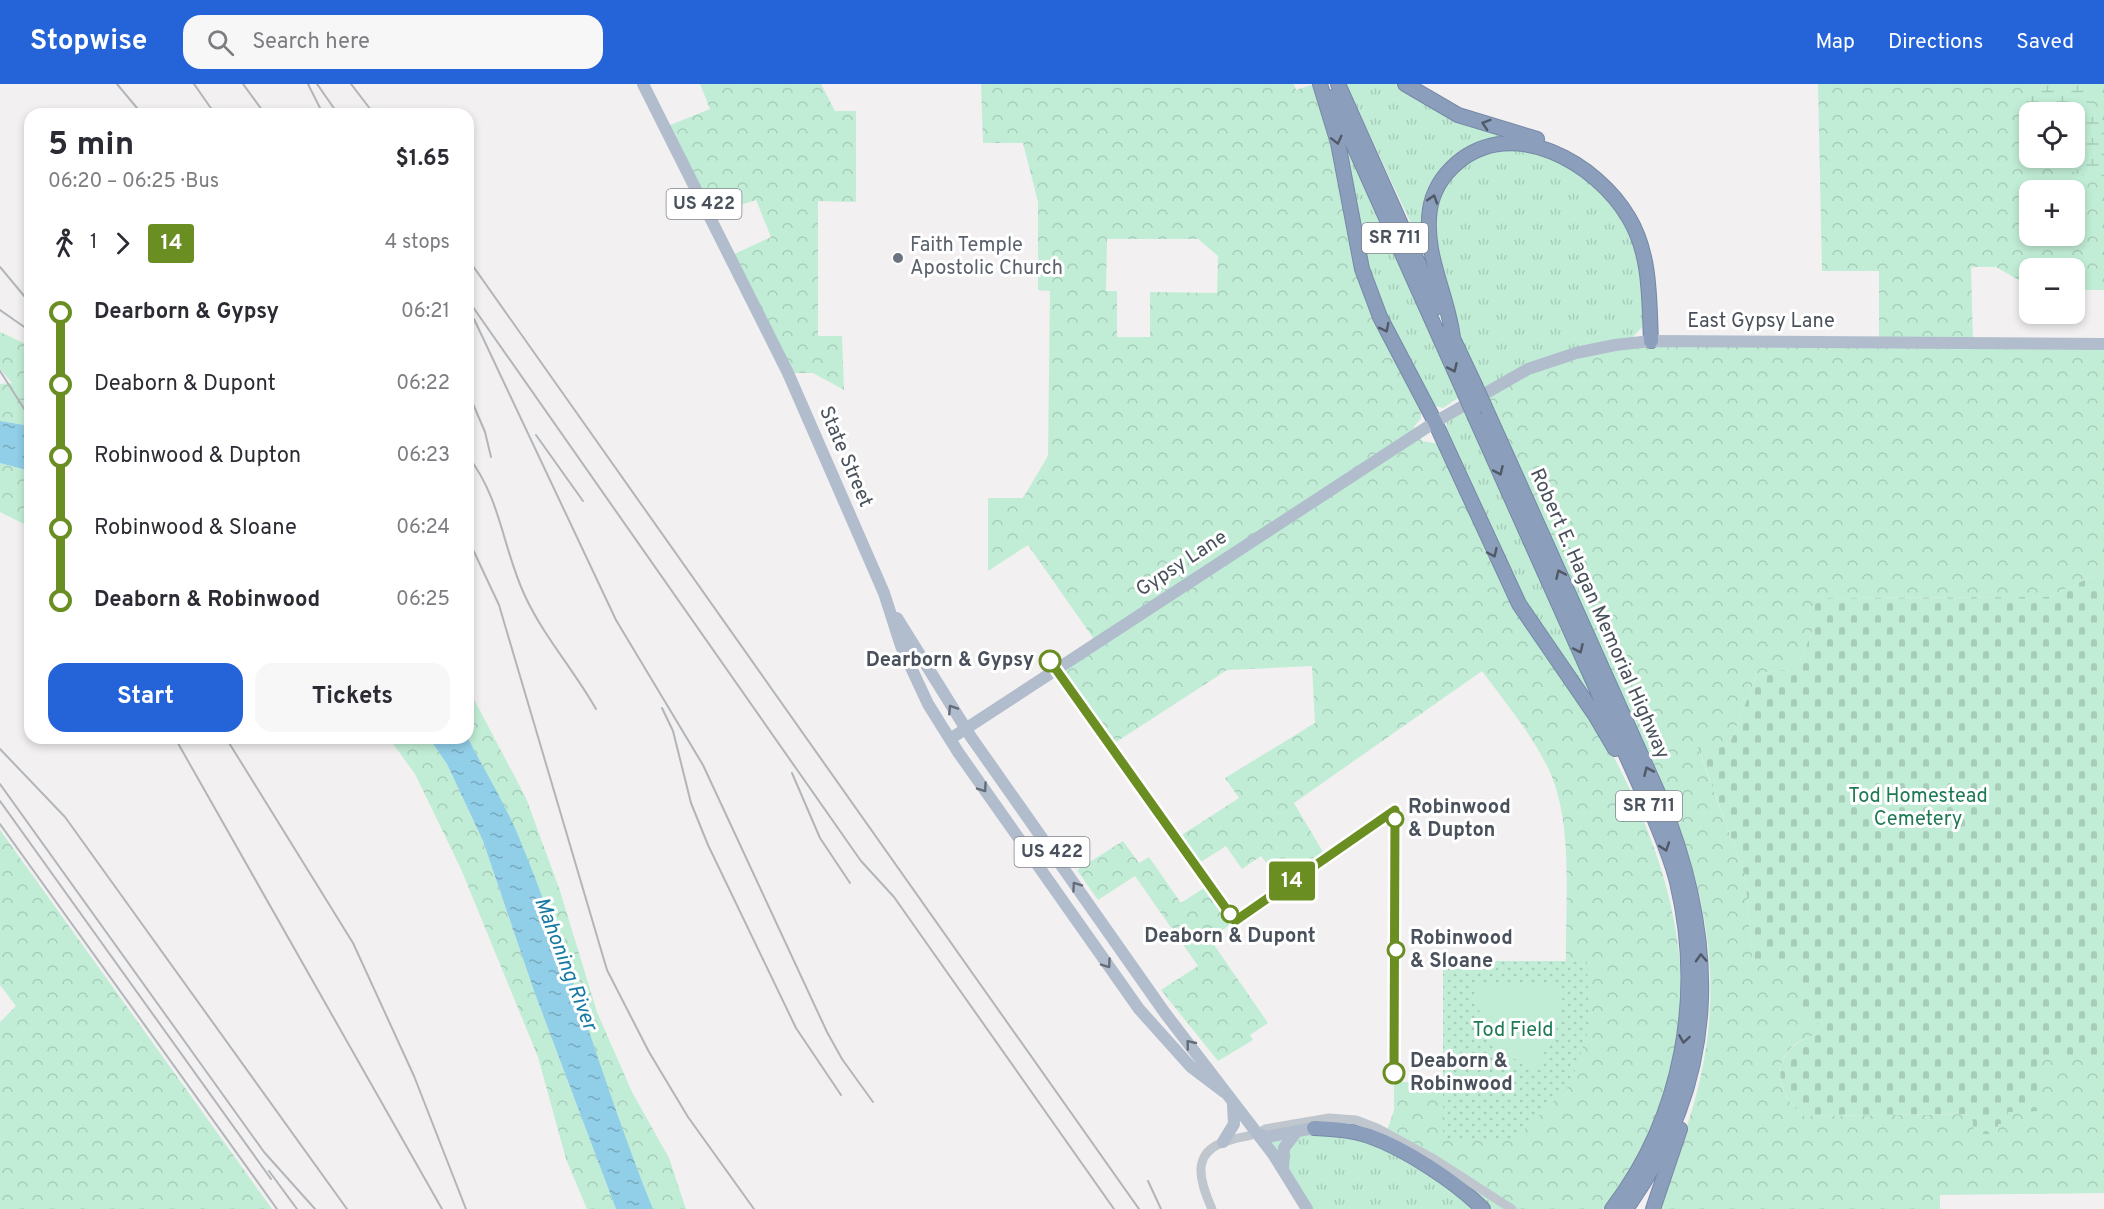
<!DOCTYPE html>
<meta charset="utf-8">
<style>
body{margin:0;font-family:Overpass,sans-serif;background:#f7f7f7;color:#2b2b33;height:100vh;display:flex;flex-direction:column;font-size:22px;white-space:nowrap}
*{box-sizing:border-box;margin:0}
p{font-size:20px;color:#7c7c81}
.icon{flex:none;width:33px;height:33px;fill:none;stroke:currentColor;stroke-width:2;stroke-linecap:round;stroke-linejoin:round}
.map{position:relative;flex:1;overflow:hidden}
.details{position:absolute;left:24px;top:24px;width:450px;height:636px;display:flex;flex-direction:column;background:#fff;border-radius:18px;box-shadow:0 3px 9px #0003}
.details>*{flex:none}
.badge{padding:0 12px;border-radius:4px;font-size:21px;line-height:39px}
.controls{position:absolute;left:2019px;top:18px;display:grid;gap:12px}
.controls a{display:grid;place-items:center;width:66px;height:66px;border-radius:12px;background:#fff;box-shadow:0 3px 9px #0003;font-size:30px}
.map>.badge{position:absolute;translate:-50% -50%;box-shadow:0 0 0 3px #fff}
.legs{display:flex;align-items:center;gap:9px;height:66px;padding:0 24px;font-size:20px}
.legs p{margin-inline-start:auto}
.summary{display:flex;align-items:center;justify-content:space-between;height:102px;padding:0 24px}
h1{font-size:33px;font-weight:700;line-height:45px}
.action{display:flex;gap:12px;margin-top:auto;padding:12px 24px}
.action a{flex:1;height:69px;border-radius:18px;background:#2464d8;color:#fff;font-size:24px;font-weight:700;line-height:69px;text-align:center}
.action a+a{background:#f7f7f7;color:#2b2b33}
ul{padding:0 24px;list-style:none}
li{display:flex;align-items:center;gap:21px;height:72px;font-size:22px}
li i{display:grid;place-items:center;width:9px;height:100%;margin:0 8px;background:currentColor}
li i::after{content:'';width:15px;height:15px;margin:-8px;border:4px solid;border-radius:50%;background:#fff}
li p{margin-inline-start:auto}
li:first-child i{background:linear-gradient(#0000 50%,currentColor 0)}
li:last-child i{background:linear-gradient(currentColor 50%,#0000 0)}
header{display:flex;align-items:center;gap:36px;box-sizing:border-box;height:84px;padding:0 30px;background:#2464d8;color:#fff}
header strong{font-size:28px}
nav{display:flex;gap:33px;margin-inline-start:auto;font-size:21px}
.search{width:420px;height:54px;background:#f7f7f7;display:flex;align-items:center;gap:15px;box-sizing:border-box;padding:0 21px;border-radius:18px;color:#7c7c81;font-size:22px}
.map>svg:first-child{display:block}
.grass{fill:url(#grass-tufts)}
.forest{fill:url(#forest-crowns);fill-rule:evenodd}
.wetland{fill:url(#wetland-marsh)}
.cemetery{fill:url(#cemetery-stones)}
.park{fill:url(#park-dots)}
.pitch{fill:#c1edd6}
.water{fill:url(#water-ripples)}
.lines{fill:none;stroke-linecap:round;stroke-linejoin:round}
.highway-casing{stroke:#7689a7;stroke-width:16}
.minor{stroke:#bfc6ce;stroke-width:9}
.major{stroke:#b1bdcd;stroke-width:12}
.highway{stroke:#8b9ebb;stroke-width:14}
.rail{stroke:#b2b5ba;stroke-width:2}
.highway-bridge-casing{stroke:#7689a7;stroke-width:16;stroke-linecap:butt}
.highway-bridge{stroke:#8b9ebb;stroke-width:14}
.oneway{stroke:#505966}
.oneway2{stroke:#636c78}
.line-1-casing{stroke:#fff;stroke-width:14}
.line-1{stroke:#6b8e23;stroke-width:9}
.worship-dot{fill:#6b7280;stroke:#fff;stroke-width:2}
.stop-1-dot{fill:#fff;stroke:#6b8e23;stroke-width:3}
.labels{text-anchor:middle;dominant-baseline:central;stroke-width:6;stroke-linejoin:round;paint-order:stroke}
.shield{fill:#fff;stroke:#80858d;stroke-width:1.5}
.shield-label{font-size:18px;font-weight:bold;fill:#49515c}
.worship-label{font-size:20px;fill:#5b616d;stroke:#fff;text-anchor:start}
.street-label{font-size:20px;fill:#49515c;stroke:#fff}
.stop-label{font-size:20px;font-weight:bold;fill:#49515c;stroke:#fff;text-anchor:start}
.park-label{font-size:20px;fill:#1d7a53;stroke:#fff}
.water-label{font-size:21px;font-style:italic;fill:#1579a3;stroke:#fff}
</style>
<header>
<strong>Stopwise</strong>
<div class="search"><svg class="icon" aria-label="search" viewBox="0 0 24 24"><circle cx="10" cy="10" r="6"/><path d="M15 15l6 6"/></svg>Search here</div>
<nav><a>Map</a><a>Directions</a><a>Saved</a></nav>
</header>
<div class="map">
<svg width="2104" height="1125" viewBox="0 0 2104 1125">
<defs>
<pattern id="grass-tufts" width="24" height="20" patternUnits="userSpaceOnUse" patternTransform="scale(1.5)"><rect width="24" height="20" fill="#c1edd6"/><path d="M3 7l-1-3M5 7V3M7 7l1-3M15 17l-1-3M17 17v-4M19 17l1-3" fill="none" stroke="#a7cdba"/></pattern>
<pattern id="forest-crowns" width="20" height="18" patternUnits="userSpaceOnUse" patternTransform="scale(1.5)"><rect width="20" height="18" fill="#c1edd6"/><path d="M2 6a3 3 0 1 1 6 0M12 15a3 3 0 1 1 6 0" fill="none" stroke="#a7cdba"/></pattern>
<pattern id="wetland-marsh" width="20" height="14" patternUnits="userSpaceOnUse" patternTransform="scale(1.5)"><rect width="20" height="14" fill="#c1edd6"/><path d="M1 5h8M5 5V1M11 12h8M15 12V8" fill="none" stroke="#a7cdba"/></pattern>
<pattern id="cemetery-stones" width="16" height="16" patternUnits="userSpaceOnUse" patternTransform="scale(1.5)"><rect width="16" height="16" fill="#c1edd6"/><path d="M2 7V4a2 2 0 0 1 4 0v3zM10 15v-3a2 2 0 0 1 4 0v3z" fill="#a7cdba"/></pattern>
<pattern id="park-dots" width="8" height="8" patternUnits="userSpaceOnUse" patternTransform="scale(1.5)"><rect width="8" height="8" fill="#c1edd6"/><path d="M2 2h.1M6 6h.1" fill="none" stroke="#a7cdba" stroke-width="1.8" stroke-linecap="round"/></pattern>
<pattern id="water-ripples" width="26" height="14" patternUnits="userSpaceOnUse" patternTransform="scale(1.5)"><rect width="26" height="14" fill="#91cee7"/><path d="M2 4q2-2 4 0t4 0M15 11q2-2 4 0t4 0" fill="none" stroke="#78aabe"/></pattern>
</defs>
<rect width="100%" height="100%" fill="#f2f0f0"/>
<path class="grass" d="M 1346,0 L 1400,0 L 1518,53 L 1505,56 L 1438,96 L 1429,178 Z
M 1344,57 L 1457,311 L 1464,308 L 1469,337 L 1604,634 L 1534,539 L 1445,350 L 1447,338 L 1465,328 L 1458,314 L 1443,324 L 1432,321 L 1394,253 L 1361,167 Z
M 1510,63 C 1526,67 1544,70 1560,76 C 1568,79 1575,87 1582,92 C 1633,128 1647,183 1642,243 L 1632,254 L 1486,309 C 1464,262 1422,172 1435,121 C 1440,102 1455,85 1471,74 C 1481,67 1498,66 1510,63 Z
M 1369,1047 L 1512,1125 L 1307,1125 L 1267,1053 Z"/>
<path class="forest" d="M 700,0 L 821,0 L 835,27 L 856,27 L 856,118 L 818,117 L 818,252 L 842,252 L 844,306 L 813,289 L 788,289 L 730,172 L 771,153 L 756,116 L 710,131 L 665,43 L 710,25 Z
M 981,0 L 1294,0 L 1296,6 L 1314,0 L 1334,63 L 1380,245 L 1420,322 L 1421,334 L 1414,343 L 1422,357 L 1439,360 C 1456,398 1472,438 1492,475 C 1526,536 1569,592 1603,653 C 1679,790 1719,940 1632,1084 C 1624,1098 1613,1111 1603,1125 L 1512,1125 L 1386,1050 L 1394,1026 L 1394,998 L 1443,998 L 1443,1057 L 1587,878 L 1566,877 C 1565,818 1574,740 1549,686 C 1532,650 1505,618 1482,587 L 1294,719 L 1326,773 L 1285,802 L 1261,772 L 1242,785 L 1226,762 L 1196,781 L 1177,754 L 1239,714 L 1225,694 L 1315,639 L 1312,582 L 1227,586 L 1110,662 L 1056,585 L 1096,558 L 1028,461 L 988,487 L 988,414 L 1023,414 L 1048,372 L 1050,207 L 1038,206 L 1038,118 L 1023,59 L 983,59 ZM 1107,155 L 1198,155 L 1218,172 L 1217,209 L 1150,208 L 1150,253 L 1117,253 L 1117,207 L 1106,207 Z
M 1818,0 L 2104,0 L 2104,206 L 2075,206 L 2074,184 L 2030,184 L 2029,202 L 1996,183 L 1971,183 L 1973,259 L 2104,260 L 2104,487 L 2048,513 L 1816,514 L 1815,541 L 1797,584 L 1757,590 L 1729,662 L 1698,664 L 1745,792 L 1753,878 L 1801,878 L 1801,937 L 1818,937 L 1818,947 C 1812,954 1802,955 1794,961 C 1769,982 1781,1015 1804,1032 L 1973,1030 L 1998,1049 L 1998,1040 L 2008,1028 L 2041,975 L 2104,975 L 2104,1109 L 1940,1111 L 1940,1125 L 1658,1125 C 1670,1086 1687,1047 1697,1008 C 1725,897 1707,812 1666,708 L 1486,309 L 1528,285 L 1615,261 L 1879,258 L 1879,187 L 1822,187 ZM 2030,28 L 2074,28 L 2074,74 L 2030,74 ZM 2030,106 L 2074,106 L 2074,152 L 2030,152 Z
M 0,248 L 30,262 L 30,342 L 0,337 L 0,300 L 12,299 L 0,285 Z
M 0,379 L 30,387 L 30,443 L 0,428 Z
M 468,604 L 526,714 L 560,807 L 597,928 L 632,1008 L 669,1074 L 686,1125 L 653,1125 L 621,1046 L 556,851 L 517,749 L 468,654 Z
M 389,654 L 429,654 L 447,680 L 483,757 L 534,907 L 616,1125 L 587,1125 L 566,1075 L 538,973 L 461,785 L 415,690 Z
M 0,746 L 272,1125 L 0,1125 L 0,938 L 16,922 L 0,901 Z
M 1123,757 L 1139,779 L 1149,773 L 1181,819 L 1210,800 L 1235,837 L 1210,855 L 1268,939 L 1250,951 L 1253,956 L 1218,977 L 1161,906 L 1198,882 L 1135,792 L 1098,816 L 1077,786 Z"/>
<path class="wetland" d="M 2027,0 L 2095,0 C 2080,18 2100,31 2104,47 C 2104,62 2104,83 2104,99 L 2073,88 L 2052,74 L 2074,74 L 2074,28 L 2030,28 L 2029,50 L 2022,34 Z"/>
<path class="cemetery" d="M 2104,487 L 2104,975 L 2041,975 L 2042,1027 L 2008,1028 L 2007,1040 L 1998,1040 L 1998,1050 L 1974,1050 L 1972,1030 L 1804,1032 C 1781,1015 1769,981 1795,961 C 1802,955 1812,954 1818,947 L 1818,938 L 1801,938 L 1801,879 L 1753,878 L 1745,792 L 1698,663 L 1729,662 L 1757,590 L 1797,584 L 1815,541 L 1815,514 L 2048,513 Z"/>
<path class="park" d="M 1443,877 L 1587,877 L 1589,945 L 1570,1001 L 1513,1057 L 1443,1057 Z"/>
<path class="pitch" d="M 1558,899 L 1564,906 L 1557,944 L 1535,987 C 1495,966 1481,945 1473,901 Z"/>
<path class="water" d="M 0,337 L 30,342 L 30,387 L 0,379 Z
M 429,654 L 468,654 C 484,686 504,718 518,751 C 569,874 603,1002 653,1125 L 616,1125 L 534,907 L 483,757 L 447,680 Z"/>
<g class="lines">
<g class="highway-casing">
<path id="highway" d="M 1320,0 L 1338,59 L 1362,185 L 1380,233 L 1435,338 L 1519,520 L 1595,631 L 1615,665
M 1338,0 L 1438,223
M 1405,0 L 1458,31 L 1537,55
M 1332,13 L 1464,308
M 1449,246 L 1475,301
M 1453,254 C 1448,211 1423,170 1430,125 C 1433,107 1443,91 1457,79 C 1513,31 1597,79 1629,134 C 1651,171 1649,215 1651,257
M 1484,321 L 1659,711 C 1719,856 1721,993 1626,1125
M 1475,333 L 1652,729 C 1661,751 1671,774 1677,798 C 1704,911 1683,1032 1612,1125
M 1314,1044 C 1332,1045 1351,1046 1369,1052 C 1406,1065 1456,1098 1483,1125
M 1653,1125 L 1680,1045"/>
</g>
<path class="minor" d="M 1212,1125 C 1198,1093 1190,1065 1234,1055 C 1245,1052 1256,1052 1265,1045 L 1329,1034 L 1356,1036 L 1377,1044 L 1434,1075 L 1512,1125"/>
<path class="major" d="M 643,0 L 788,289 L 884,509 L 901,562 L 928,620 L 958,668 L 1139,925 L 1191,983 L 1224,1008
M 897,534 L 971,653 L 1165,929 L 1273,1070 L 1307,1125
M 950,655 L 1435,338 L 1486,309 L 1528,285 L 1576,269 L 1615,261 L 1651,257 L 2104,260
M 1259,1050 L 1267,1053 L 1314,1044
M 1223,1058 L 1234,1040 L 1233,1020
M 1283,1086 L 1284,1064 L 1297,1047"/>
<use href="#highway" class="highway"/>
<path class="rail" d="M 117,0 L 142,30
M 194,0 L 215,30
M 243,0 L 265,30
M 308,0 L 323,30
M 317,0 L 338,30
M 351,0 L 374,30
M 468,175 L 1139,1125
M 0,183 L 30,219
M 468,216 L 861,777 L 894,813 L 1114,1125
M 0,226 L 30,247
M 474,235 L 616,536 L 703,681 L 827,948 L 842,975 L 873,1018
M 0,287 L 30,334
M 468,308 L 485,348 L 491,373
M 536,351 L 583,417
M 468,372 C 502,417 502,463 525,512 C 544,553 574,586 596,625
M 468,455 L 499,521 L 607,886 L 649,968 L 688,1033 L 754,1125
M 662,624 L 673,647 L 691,719 L 708,761 L 796,944 L 841,1011
M 175,654 L 442,1125
M 226,654 L 353,859 L 414,992 L 466,1125
M 0,665 L 65,733 L 347,1125
M 792,689 L 820,754 L 850,799
M 0,700 L 264,1068 L 315,1125
M 0,717 L 271,1095
M 0,740 L 277,1125
M 269,1087 L 297,1125
M 1148,1097 L 1161,1125"/>
<g class="highway-bridge-casing">
<path id="highway-bridge" d="M 1475,301 L 1484,321
M 1464,308 L 1475,333"/>
</g>
<use href="#highway-bridge" class="highway-bridge"/>
</g>
<defs><path id="oneway-chevron" d="M-2-3.5L2.5 0L-2 3.5" fill="none" stroke-width="1.6" stroke-linecap="round" stroke-linejoin="round" transform="scale(1.5)"/></defs>
<g class="oneway">
<use href="#oneway-chevron" transform="translate(1486 40) rotate(-162)"/>
<use href="#oneway-chevron" transform="translate(1337 56) rotate(76)"/>
<use href="#oneway-chevron" transform="translate(1433 115) rotate(-72)"/>
<use href="#oneway-chevron" transform="translate(1385 244) rotate(63)"/>
<use href="#oneway-chevron" transform="translate(1453 284) rotate(66)"/>
<use href="#oneway-chevron" transform="translate(1499 387) rotate(66)"/>
<use href="#oneway-chevron" transform="translate(1493 469) rotate(65)"/>
<use href="#oneway-chevron" transform="translate(1560 490) rotate(-114)"/>
<use href="#oneway-chevron" transform="translate(1579 565) rotate(66)"/>
<use href="#oneway-chevron" transform="translate(1648 687) rotate(-114)"/>
<use href="#oneway-chevron" transform="translate(1665 763) rotate(71)"/>
<use href="#oneway-chevron" transform="translate(1701 874) rotate(-93)"/>
<use href="#oneway-chevron" transform="translate(1684 955) rotate(99)"/>
</g>
<g class="oneway2">
<use href="#oneway-chevron" transform="translate(952 625) rotate(-123)"/>
<use href="#oneway-chevron" transform="translate(983 704) rotate(55)"/>
<use href="#oneway-chevron" transform="translate(1076 802) rotate(-125)"/>
<use href="#oneway-chevron" transform="translate(1107 880) rotate(55)"/>
<use href="#oneway-chevron" transform="translate(1190 960) rotate(-129)"/>
</g>
<g class="lines">
<g class="line-1-casing">
<path id="line-1" d="M 1050,577 L 1235,837 L 1395,726 L 1394,989"/>
</g>
<use href="#line-1" class="line-1"/>
</g>
<circle class="worship-dot" cx="898" cy="174" r="6"/>
<g class="stop-1-dot">
<circle cx="1050" cy="577" r="10"/>
<circle cx="1395" cy="735" r="8"/>
<circle cx="1230" cy="830" r="8"/>
<circle cx="1396" cy="866" r="8"/>
<circle cx="1394" cy="989" r="10"/>
</g>
<g class="labels">
<g class="shield">
<rect x="666.5" y="105" width="75" height="30" rx="4.5"/>
<rect x="1362" y="139" width="66" height="30" rx="4.5"/>
<rect x="1616" y="707" width="66" height="30" rx="4.5"/>
<rect x="1014.5" y="753" width="75" height="30" rx="4.5"/>
</g>
<g class="shield-label">
<text x="704" y="120">US 422</text>
<text x="1395" y="154">SR 711</text>
<text x="1649" y="722">SR 711</text>
<text x="1052" y="768">US 422</text>
</g>
<g class="worship-label">
<text x="910" y="162">Faith Temple<tspan x="910" dy="23">Apostolic Church</tspan></text>
</g>
<g class="street-label">
<text x="1761" y="238">East Gypsy Lane</text>
<text transform="translate(845 373) rotate(67)">State Street</text>
<text transform="translate(1182 480) rotate(-33)">Gypsy Lane</text>
<text transform="translate(1599 530) rotate(66)">Robert E. Hagan Memorial Highway</text>
</g>
<g class="stop-label">
<text x="1034" y="577" text-anchor="end">Dearborn &amp; Gypsy</text>
<text x="1408" y="724">Robinwood<tspan x="1408" dy="23">&amp; Dupton</tspan></text>
<text x="1230" y="853" text-anchor="middle">Deaborn &amp; Dupont</text>
<text x="1410" y="855">Robinwood<tspan x="1410" dy="23">&amp; Sloane</tspan></text>
<text x="1410" y="978">Deaborn &amp;<tspan x="1410" dy="23">Robinwood</tspan></text>
</g>
<g class="park-label">
<text x="1918" y="713">Tod Homestead<tspan x="1918" dy="23">Cemetery</tspan></text>
<text x="1513" y="947">Tod Field</text>
</g>
<g class="water-label">
<text transform="translate(565 880) rotate(69)">Mahoning River</text>
</g>
</g>
</svg>
<div class="controls">
<a><svg class="icon" aria-label="locate" viewBox="0 0 24 24"><circle cx="12" cy="12" r="6"/><path d="M12 2v4M12 18v4M2 12h4M18 12h4"/></svg></a>
<a>+</a>
<a>−</a>
</div>
<b class="badge" style="left:1292px;top:797px;background:#6b8e23;color:#fff">14</b>
<section class="details">
<div class="summary"><div><h1>5 min</h1><p>06:20 – 06:25 · Bus</p></div><b>$1.65</b></div>
<div class="legs"><svg class="icon" aria-label="walk" viewBox="0 0 24 24"><circle cx="13" cy="4" r="2"/><path d="M13 8l-2 6 4 7M11 14l-3 7M7 12l3-4h3l4 4"/></svg>1<svg class="icon" aria-label="forward" viewBox="0 0 24 24"><path d="M9 5l7 7-7 7"/></svg><b class="badge" style="background:#6b8e23;color:#fff">14</b><p>4 stops</p></div>
<ul>
<li><i style="color:#6b8e23"></i><b>Dearborn &amp; Gypsy</b><p>06:21</p></li>
<li><i style="color:#6b8e23"></i><span>Deaborn &amp; Dupont</span><p>06:22</p></li>
<li><i style="color:#6b8e23"></i><span>Robinwood &amp; Dupton</span><p>06:23</p></li>
<li><i style="color:#6b8e23"></i><span>Robinwood &amp; Sloane</span><p>06:24</p></li>
<li><i style="color:#6b8e23"></i><b>Deaborn &amp; Robinwood</b><p>06:25</p></li>
</ul>
<div class="action"><a>Start</a><a>Tickets</a></div>
</section>
</div>
